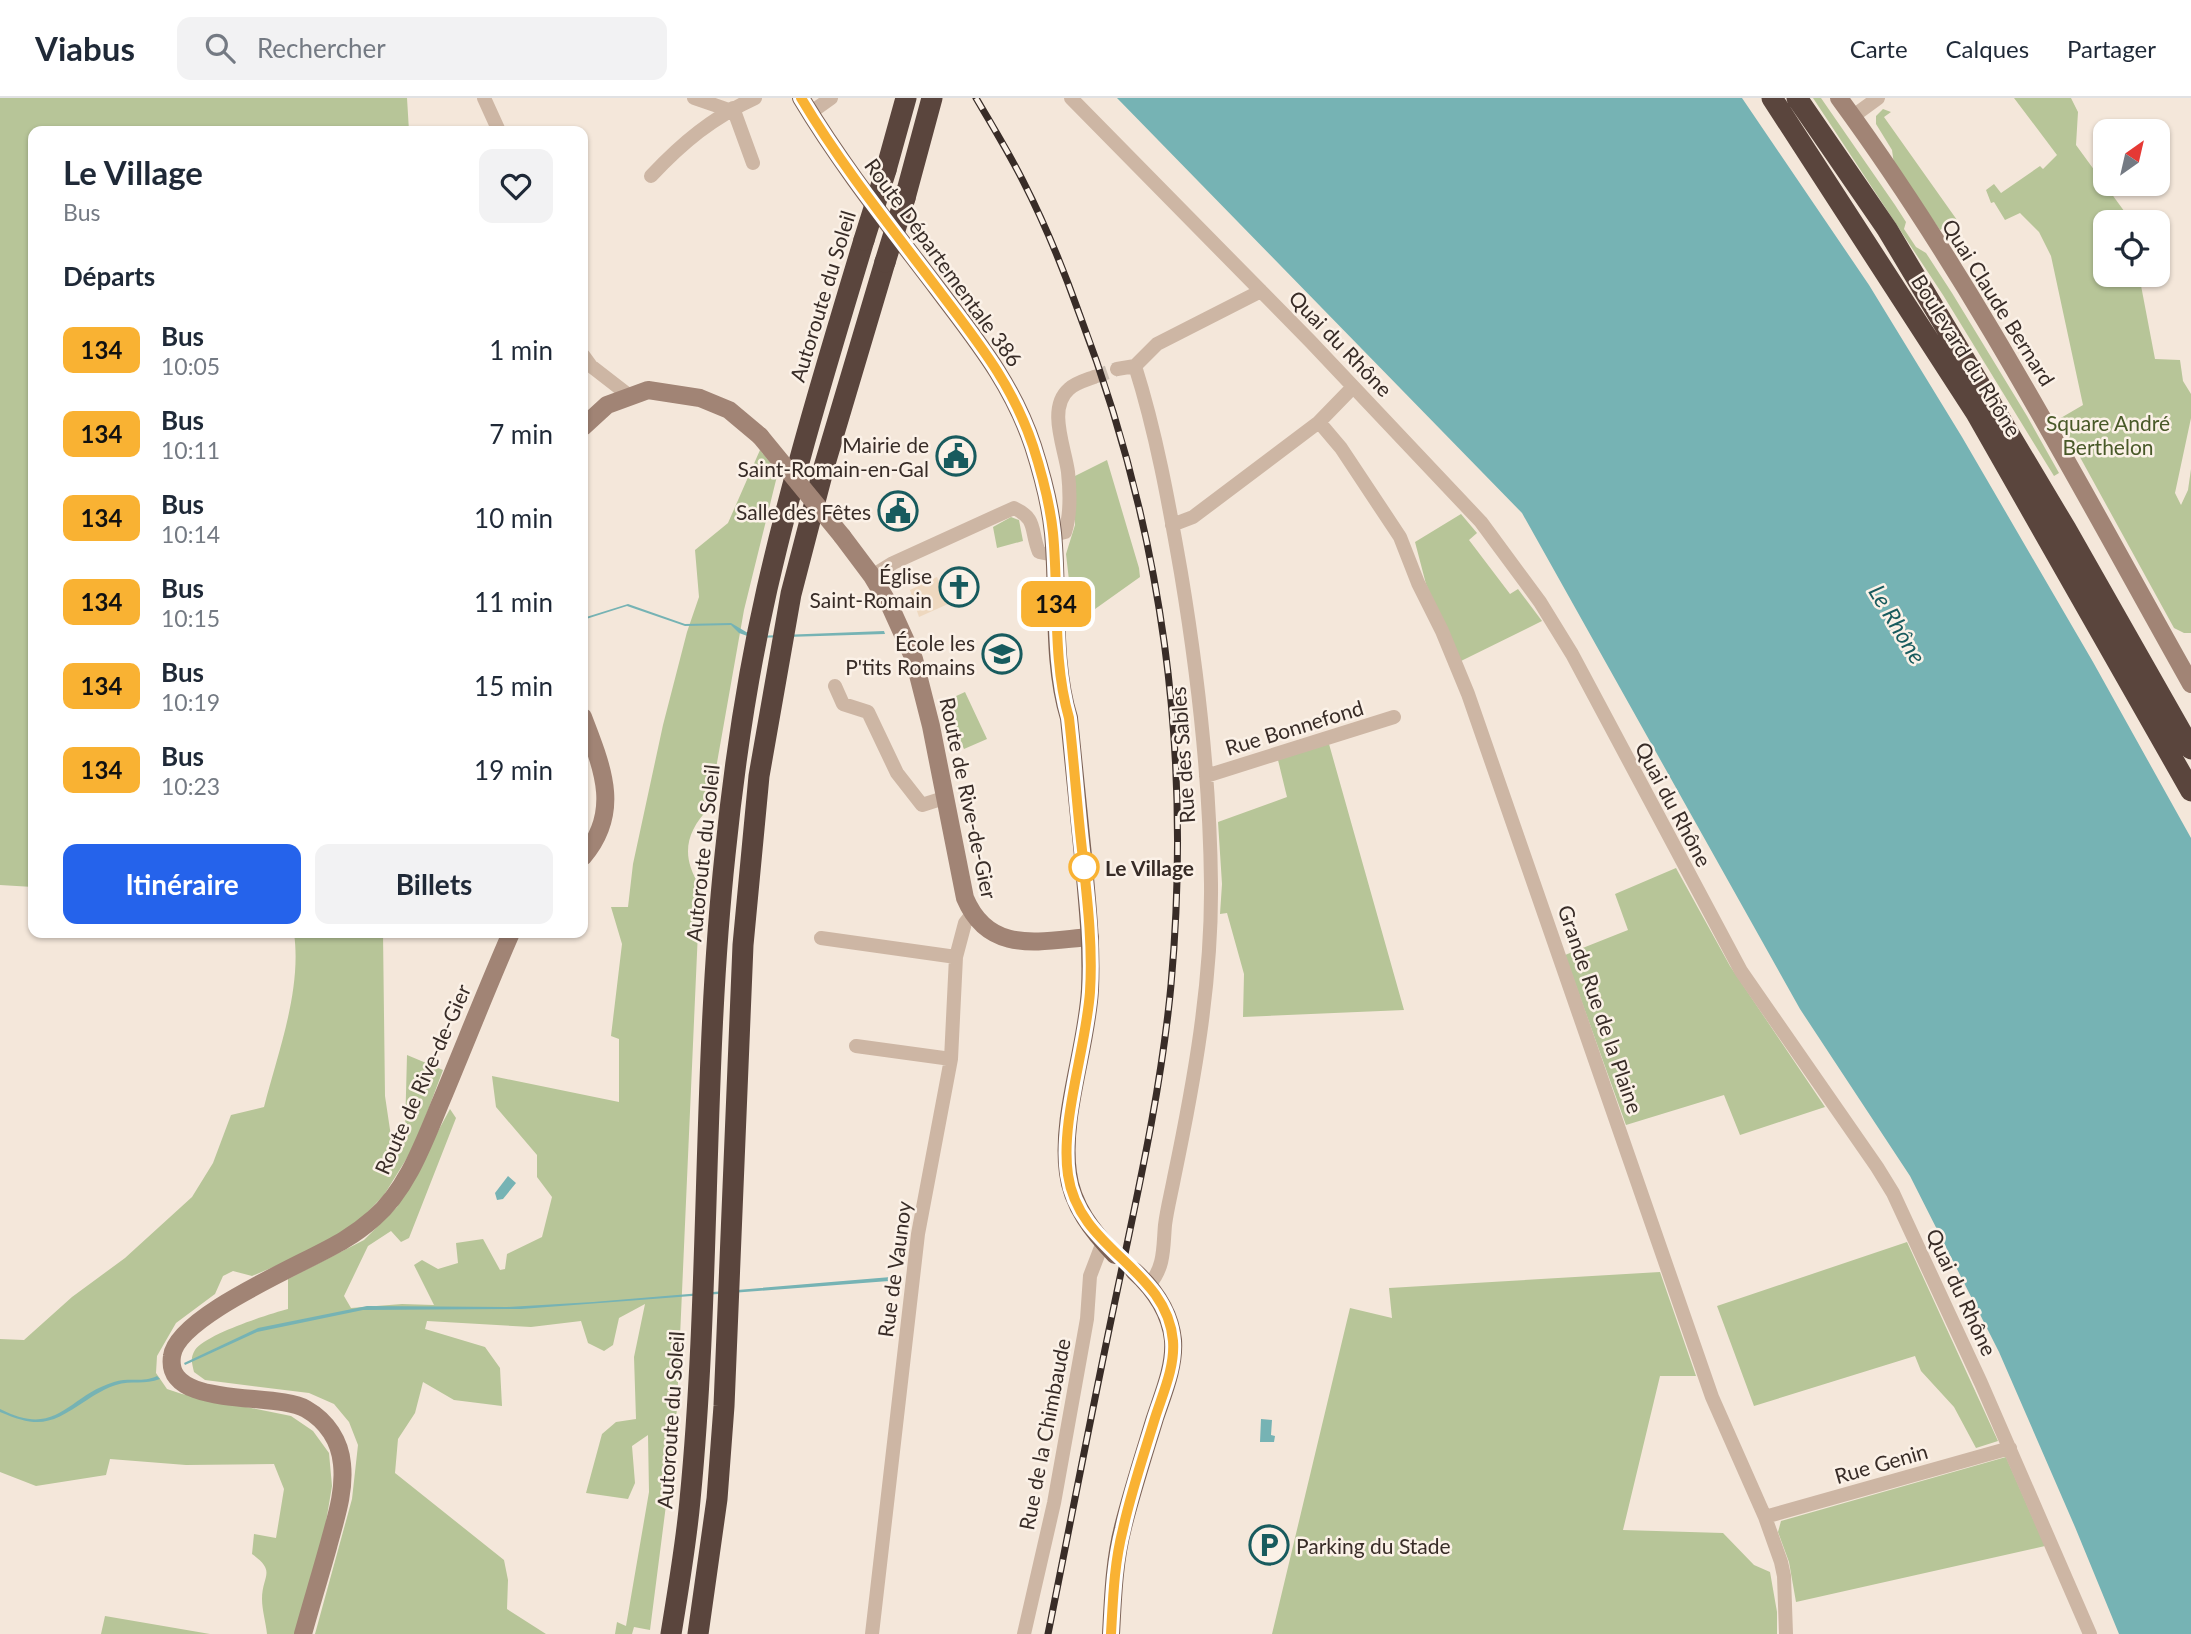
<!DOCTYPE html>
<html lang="fr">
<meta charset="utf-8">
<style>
body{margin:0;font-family:Lato,sans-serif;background:#f2f2f3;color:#1f2937;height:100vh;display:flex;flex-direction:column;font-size:26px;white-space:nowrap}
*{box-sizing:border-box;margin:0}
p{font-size:23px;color:#747a83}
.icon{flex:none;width:38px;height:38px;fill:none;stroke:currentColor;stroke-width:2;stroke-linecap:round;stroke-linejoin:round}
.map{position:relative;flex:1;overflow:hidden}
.panel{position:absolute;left:28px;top:28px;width:560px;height:812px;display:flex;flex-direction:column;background:#fff;border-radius:14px;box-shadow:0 2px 5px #0004}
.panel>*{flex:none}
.badge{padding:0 14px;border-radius:10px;font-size:24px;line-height:46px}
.needle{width:46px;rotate:34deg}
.fabs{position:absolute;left:2093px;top:21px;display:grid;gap:14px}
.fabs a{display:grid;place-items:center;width:77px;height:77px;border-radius:14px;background:#fff;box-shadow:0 2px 5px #0004;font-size:35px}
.map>.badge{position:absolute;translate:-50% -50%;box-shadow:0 0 0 4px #fff}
h2{padding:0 35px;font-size:26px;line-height:63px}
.round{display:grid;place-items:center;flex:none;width:74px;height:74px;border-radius:14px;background:#f2f2f3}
.overview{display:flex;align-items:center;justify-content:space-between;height:119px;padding:0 35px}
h1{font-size:33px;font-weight:700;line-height:52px}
.action{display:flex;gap:14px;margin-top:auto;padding:14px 35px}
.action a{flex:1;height:80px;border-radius:14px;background:#2563eb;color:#fff;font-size:28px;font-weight:700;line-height:80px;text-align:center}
.action a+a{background:#f2f2f3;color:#1f2937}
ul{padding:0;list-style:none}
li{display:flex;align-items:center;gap:21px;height:84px;padding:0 35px}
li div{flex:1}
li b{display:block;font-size:26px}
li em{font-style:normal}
li .badge{min-width:77px;font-weight:700;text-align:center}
header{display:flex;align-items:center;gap:42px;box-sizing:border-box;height:98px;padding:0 35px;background:#fff;border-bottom:2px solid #e0e1e3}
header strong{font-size:33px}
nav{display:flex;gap:38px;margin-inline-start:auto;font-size:24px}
.search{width:490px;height:63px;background:#f2f2f3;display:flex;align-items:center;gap:18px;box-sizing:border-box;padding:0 24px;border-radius:14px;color:#747a83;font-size:26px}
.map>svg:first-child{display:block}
.green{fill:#b7c598}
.plaza{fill:#eed8bf}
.water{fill:#76b3b4}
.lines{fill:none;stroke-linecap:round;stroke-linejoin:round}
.street-tunnel{stroke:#cec2b6;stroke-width:14;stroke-dasharray:14 7;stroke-linecap:butt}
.street{stroke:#cdb6a4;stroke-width:14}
.secondary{stroke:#a18475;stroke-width:18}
.primary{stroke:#7c6256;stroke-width:18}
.highway{stroke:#5a453d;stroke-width:21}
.rail-casing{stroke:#382c27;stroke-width:7}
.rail{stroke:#fbf1e7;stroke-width:4.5;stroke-dasharray:13;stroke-linecap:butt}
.secondary-bridge{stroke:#a18475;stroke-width:18}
.highway-bridge{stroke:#5a453d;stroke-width:21}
.line-casing{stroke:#fff;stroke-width:16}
.line{stroke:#f9b233;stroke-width:10}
.stop-dot{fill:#fff;stroke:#f9b233;stroke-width:3.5}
.labels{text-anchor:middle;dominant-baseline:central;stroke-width:5;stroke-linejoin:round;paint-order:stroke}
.street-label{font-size:21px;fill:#382c27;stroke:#fbf1e7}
.park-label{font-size:21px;fill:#485928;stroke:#fbf1e7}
.poi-label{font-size:21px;fill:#382c27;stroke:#fbf1e7;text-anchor:end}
.stop-label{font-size:21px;font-weight:bold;fill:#382c27;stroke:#fbf1e7;text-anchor:start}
.water-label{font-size:23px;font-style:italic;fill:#185b5e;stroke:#fbf1e7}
</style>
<header>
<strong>Viabus</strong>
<div class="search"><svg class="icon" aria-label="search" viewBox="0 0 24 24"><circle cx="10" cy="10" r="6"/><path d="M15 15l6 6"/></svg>Rechercher</div>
<nav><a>Carte</a><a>Calques</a><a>Partager</a></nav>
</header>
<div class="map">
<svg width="2191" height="1536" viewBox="0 0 2191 1536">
<rect width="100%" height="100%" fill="#f4e7da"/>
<path class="green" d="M 0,0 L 407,0 L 409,33 L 33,33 L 33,789 L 0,787 Z
M 1813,0 L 1821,0 L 1895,107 L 1906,124 L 1904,131 L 1916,149 L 1926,155 L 1952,195 L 2027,318 L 2059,375 L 2054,378 L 1943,197 Z
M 2014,0 L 2071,0 L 2078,14 L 2076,47 L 2127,117 L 2128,124 L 2105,124 L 2105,177 L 2139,177 L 2155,261 L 2180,262 L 2183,283 L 2191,296 L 2191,320 L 2175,395 L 2181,407 L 2188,392 L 2191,371 L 2191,535 L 2184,535 L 2174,530 L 2059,321 L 2083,307 L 2051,158 L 2039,134 L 2020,115 L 2005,122 L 1994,104 L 1991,105 L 1986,92 L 1994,86 L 2001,95 L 2040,68 L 2043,71 L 2057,57 Z
M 1883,11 L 1891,14 L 1884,19 L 1957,122 L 1940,132 L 1894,66 L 1892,52 L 1876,26 L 1876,18 Z
M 760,352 L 778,374 L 744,512 L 709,710 C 685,735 681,759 700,788 L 676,1329 L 650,1532 L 634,1529 L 632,1536 L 615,1536 L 617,1524 L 626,1528 L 649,1394 L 648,1337 L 632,1348 L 635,1385 L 628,1401 L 586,1395 L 602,1336 L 616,1324 L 636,1321 L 634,1259 L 645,1206 L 619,1220 L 613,1247 L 604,1253 L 588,1245 L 581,1223 L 531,1229 L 427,1223 L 425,1231 L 485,1249 L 500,1270 L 502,1308 L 454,1302 L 423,1284 L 415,1315 L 398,1341 L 395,1375 L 504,1462 L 508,1482 L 507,1511 L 546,1536 L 315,1536 L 352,1401 L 358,1347 L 349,1324 L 334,1306 L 309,1295 L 205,1282 L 194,1274 C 192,1265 190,1260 195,1252 C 206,1236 269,1216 288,1211 L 288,1181 L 364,1142 L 397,1109 L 450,1011 L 456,1020 L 409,1140 L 401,1144 L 391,1133 L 368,1148 L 344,1198 L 351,1210 L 402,1206 L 434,1207 L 414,1167 L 422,1162 L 438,1171 L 458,1165 L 456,1145 L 483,1141 L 500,1172 L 505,1171 L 507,1156 L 542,1139 L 552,1099 L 537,1079 L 537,1057 L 496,1009 L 492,978 L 619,1004 L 619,941 L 611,938 L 622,846 L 611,809 L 628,809 L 633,766 L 663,627 L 687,534 L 699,499 L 695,452 L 728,425 Z
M 1107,362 L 1139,470 L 1140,479 L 1074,526 L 1066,456 L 1075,427 L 1075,378 Z
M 1461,416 L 1477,435 L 1469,442 L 1510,496 L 1518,491 L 1542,523 L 1461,563 L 1426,486 L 1415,444 Z
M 1011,419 L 1019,422 L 1023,443 L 997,450 L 993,429 Z
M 965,594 L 987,641 L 964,651 L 943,604 Z
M 1329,646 L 1404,912 L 1243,919 L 1244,876 L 1227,815 L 1220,816 L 1222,786 L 1218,724 L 1287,699 L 1278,662 Z
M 1676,770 L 1730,868 L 1825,1009 L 1740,1037 L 1724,997 L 1626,1027 L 1565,857 L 1628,832 L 1615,796 Z
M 294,835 L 383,835 L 385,998 L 393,1052 L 405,1033 L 407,957 L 443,972 L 415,1047 L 384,1097 L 357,1125 L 309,1154 L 252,1178 L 233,1173 L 223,1178 L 215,1196 L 176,1225 L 157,1258 L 156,1275 L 167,1291 L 182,1296 L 291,1318 L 313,1333 L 329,1355 L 332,1388 L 325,1430 L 296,1536 L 267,1536 C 266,1525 262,1512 262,1501 C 262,1477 277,1474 252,1456 L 254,1436 L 276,1440 L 284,1391 L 274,1366 L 186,1367 L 110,1361 L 106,1377 L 36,1388 L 0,1374 L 0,1241 L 24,1242 L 72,1199 L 125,1160 L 192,1099 L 213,1065 L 231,1017 L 264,1009 C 278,954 302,892 294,835 Z
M 1907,1144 L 1998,1343 L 1976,1350 L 1954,1309 L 1921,1273 L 1915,1258 L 1754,1308 L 1717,1208 Z
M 1660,1174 L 1696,1278 L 1660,1278 L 1623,1432 L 1723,1435 L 1754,1467 L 1770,1474 L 1777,1514 L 1777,1536 L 1272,1536 L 1350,1210 L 1392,1220 L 1389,1190 Z
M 2006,1359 L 2045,1448 L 1796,1504 L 1789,1464 L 1778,1434 L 1781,1423 Z
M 105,1518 L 210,1536 L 101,1536 Z"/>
<path class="plaza" d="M 937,479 L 948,506 L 919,519 L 910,492 Z"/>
<path class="water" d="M 1117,0 L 1742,0 L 1869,187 L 1962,339 L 2093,564 L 2191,740 L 2191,1536 L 2119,1536 L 2075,1429 L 1999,1254 L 1910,1078 L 1800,911 L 1522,415 Z
M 628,506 L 685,526 L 731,525 L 753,538 L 884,533 L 885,536 L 753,540 L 739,535 L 731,527 L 685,528 L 627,508 L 583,522 L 583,520 Z
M 508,1078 L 516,1085 L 503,1101 L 497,1102 L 495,1095 Z
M 903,1178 L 902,1182 L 521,1211 L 363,1212 L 257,1234 L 185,1267 L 184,1265 L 258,1230 L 367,1208 L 507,1209 L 593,1204 Z
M 157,1278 L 160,1281 C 145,1287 131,1282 116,1287 C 106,1290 96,1296 87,1302 C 51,1326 40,1331 0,1314 L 0,1311 C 58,1341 67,1298 114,1284 C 129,1279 143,1285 157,1278 Z
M 1261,1321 L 1272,1322 L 1271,1337 L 1275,1338 L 1274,1344 L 1260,1344 Z"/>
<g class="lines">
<path class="street-tunnel" d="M 1094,279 L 1117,271"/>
<path class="street" d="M 484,0 L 499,33
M 694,0 L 729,12
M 1071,0 L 1311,244 L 1481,424 L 1540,504 L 1572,556 L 1741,873 L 1877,1069 L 1893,1095 L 1981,1285 L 2090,1536
M 733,10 L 753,65
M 810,15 L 831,0
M 1852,19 L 1878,0
M 651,78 C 682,45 713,19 755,0
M 583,257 L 591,268 L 631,299
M 1135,268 L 1157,246 L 1261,193
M 1117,271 L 1135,268 C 1156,334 1169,406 1181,475 C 1198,577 1210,682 1211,786 C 1212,885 1194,984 1174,1080 C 1171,1096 1167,1111 1165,1127 C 1163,1149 1165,1169 1149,1187
M 1319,324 L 1341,350 L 1400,439 L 1418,485 L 1442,533 L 1468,596 L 1712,1299 L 1765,1419 L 1781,1464 L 1784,1478 L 1786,1536
M 1172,427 L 1193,419 L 1319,324 L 1353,289
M 1053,437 L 1065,434 C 1071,416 1070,393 1068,374 C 1065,350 1047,310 1069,291 C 1075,285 1086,282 1094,279
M 872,478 L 893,465 L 1014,410 C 1038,421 1030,433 1039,454 L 1054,457
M 835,588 L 843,606 L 868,614 L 897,675 L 922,707 L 944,700
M 1206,678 L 1394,619
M 821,840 L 956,859
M 856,948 L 951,961
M 1765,1419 L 2010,1350
M 872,1536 L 918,1136 L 951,961 L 956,859 L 965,825 L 972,816
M 1024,1536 L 1054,1405 L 1087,1221 L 1090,1178 L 1103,1144"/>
<path class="secondary" d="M 1839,0 C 1974,184 2079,387 2191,586
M 583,329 L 607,307 L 648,292 L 700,300 L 729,312 L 760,338
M 842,438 L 872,478 L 890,508 L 914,561 L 931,628 L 965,800 C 989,857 1039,843 1090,839
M 583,619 C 602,669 622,713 583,759
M 303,1536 C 311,1507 320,1478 328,1449 C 335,1422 345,1395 342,1366 C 340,1343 327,1323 306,1311 C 276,1293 164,1312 172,1258 C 177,1217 309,1164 344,1142 C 354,1136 365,1128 374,1120 C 408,1091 425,1041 442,1001 C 465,946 487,890 511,835"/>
<path class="primary" d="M 801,0 C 841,67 890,128 937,190 C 976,242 1012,285 1033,348 C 1042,376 1050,405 1053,435 C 1059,496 1051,561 1069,620 C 1074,666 1078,712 1083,758 C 1087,802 1092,846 1090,891 C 1087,950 1060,1018 1068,1075 C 1072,1108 1093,1134 1115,1157
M 1111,1536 C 1113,1500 1114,1464 1123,1429 C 1132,1393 1144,1356 1155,1320 C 1163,1296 1175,1268 1173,1242 C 1170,1214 1154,1191 1134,1173"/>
<path class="highway" d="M 1772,0 L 1976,315 L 2191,693
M 1797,0 L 1887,131 L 2066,431 L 2191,651
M 886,72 L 906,0
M 905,100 L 932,0
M 671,1536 C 678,1492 686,1447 690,1402 C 711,1188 702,972 725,757 C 734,668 747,579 767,491 C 794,373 829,258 864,142
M 698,1536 L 717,1401 L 724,1308 L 743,847 L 759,678 L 791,496 L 824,369 L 885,164"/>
<g class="rail-casing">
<path id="rail" d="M 976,0 C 992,27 1009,55 1023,83 C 1045,126 1063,170 1079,215 C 1163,435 1192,653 1171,887 C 1161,995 1136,1102 1114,1208 C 1091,1317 1070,1427 1048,1536"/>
</g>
<use href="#rail" class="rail"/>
<path class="secondary-bridge" d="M 760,338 L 842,438"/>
<path class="highway-bridge" d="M 864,142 L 886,72
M 885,164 L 905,100"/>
</g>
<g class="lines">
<g class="line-casing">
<path id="line" d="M 801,0 C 841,67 890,128 937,190 C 976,242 1012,285 1033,348 C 1042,376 1050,406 1053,435 C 1059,496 1052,561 1069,620 C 1074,664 1077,708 1082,752 C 1087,799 1093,847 1090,894 C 1086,950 1060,1024 1068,1077 C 1079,1153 1167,1170 1173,1243 C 1175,1269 1163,1295 1155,1320 C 1144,1356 1131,1394 1123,1431 C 1114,1466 1113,1501 1111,1536"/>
</g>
<use href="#line" class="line"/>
</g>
<defs>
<g id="civic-ring" transform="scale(2.0125)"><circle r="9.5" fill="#fbf1e7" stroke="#185b5e" stroke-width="1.5"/><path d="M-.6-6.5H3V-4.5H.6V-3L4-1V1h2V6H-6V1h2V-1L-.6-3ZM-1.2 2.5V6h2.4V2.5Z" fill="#185b5e"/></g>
<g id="church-ring" transform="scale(2.0125)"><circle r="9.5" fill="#fbf1e7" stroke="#185b5e" stroke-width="1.5"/><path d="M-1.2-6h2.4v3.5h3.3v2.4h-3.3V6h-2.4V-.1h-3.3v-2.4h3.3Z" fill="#185b5e"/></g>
<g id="school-ring" transform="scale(2.0125)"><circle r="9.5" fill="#fbf1e7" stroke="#185b5e" stroke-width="1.5"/><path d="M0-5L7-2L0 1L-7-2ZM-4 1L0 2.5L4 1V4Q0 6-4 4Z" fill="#185b5e"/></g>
<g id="parking-ring" transform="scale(2.0125)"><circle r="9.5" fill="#fbf1e7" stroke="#185b5e" stroke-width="1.5"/><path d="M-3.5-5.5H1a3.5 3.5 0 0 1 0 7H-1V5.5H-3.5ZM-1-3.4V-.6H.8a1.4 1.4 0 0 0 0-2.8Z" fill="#185b5e"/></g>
</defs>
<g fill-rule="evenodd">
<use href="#civic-ring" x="956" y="358"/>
<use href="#civic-ring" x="898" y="413"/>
<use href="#church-ring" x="959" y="489"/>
<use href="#school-ring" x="1002" y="556"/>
<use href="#parking-ring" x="1269" y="1447"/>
</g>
<circle class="stop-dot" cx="1084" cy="769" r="14"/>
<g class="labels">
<g class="street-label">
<text transform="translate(944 164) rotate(54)">Route Départementale 386</text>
<text transform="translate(822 198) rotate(-73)">Autoroute du Soleil</text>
<text transform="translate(1999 204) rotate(58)">Quai Claude Bernard</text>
<text transform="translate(1341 245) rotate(46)">Quai du Rhône</text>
<text transform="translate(1967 257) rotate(58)">Boulevard du Rhône</text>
<text transform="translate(1294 629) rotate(-17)">Rue Bonnefond</text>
<text transform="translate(1182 657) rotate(-94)">Rue des Sables</text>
<text transform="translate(969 700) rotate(78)">Route de Rive-de-Gier</text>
<text transform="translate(1674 706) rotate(62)">Quai du Rhône</text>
<text transform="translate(702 755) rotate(-84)">Autoroute du Soleil</text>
<text transform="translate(1601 911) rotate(71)">Grande Rue de la Plaine</text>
<text transform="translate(422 981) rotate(-66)">Route de Rive-de-Gier</text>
<text transform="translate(894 1171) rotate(-82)">Rue de Vaunoy</text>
<text transform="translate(1962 1194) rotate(65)">Quai du Rhône</text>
<text transform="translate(670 1322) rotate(-86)">Autoroute du Soleil</text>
<text transform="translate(1044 1336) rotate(-79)">Rue de la Chimbaude</text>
<text transform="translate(1881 1365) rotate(-16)">Rue Genin</text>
</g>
<g class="park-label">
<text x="2108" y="324">Square André<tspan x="2108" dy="24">Berthelon</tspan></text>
</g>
<g class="poi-label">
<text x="929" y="346">Mairie de<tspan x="929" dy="24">Saint-Romain-en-Gal</tspan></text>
<text x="871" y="413">Salle des Fêtes</text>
<text x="932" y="477">Église<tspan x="932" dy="24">Saint-Romain</tspan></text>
<text x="975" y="544">École les<tspan x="975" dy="24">P'tits Romains</tspan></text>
<text x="1296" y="1447" text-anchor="start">Parking du Stade</text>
</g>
<g class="stop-label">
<text x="1105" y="769">Le Village</text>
</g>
<g class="water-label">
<text transform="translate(1898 526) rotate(59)">Le Rhône</text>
</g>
</g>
</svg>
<div class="fabs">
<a><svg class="needle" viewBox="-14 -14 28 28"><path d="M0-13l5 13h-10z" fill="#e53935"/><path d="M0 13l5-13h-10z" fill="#747a83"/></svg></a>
<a><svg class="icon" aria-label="locate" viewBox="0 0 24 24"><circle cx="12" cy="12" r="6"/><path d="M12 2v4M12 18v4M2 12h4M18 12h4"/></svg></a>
</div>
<b class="badge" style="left:1056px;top:506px;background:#f9b233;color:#111">134</b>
<section class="panel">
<div class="overview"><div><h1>Le Village</h1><p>Bus</p></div><a class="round"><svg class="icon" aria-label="heart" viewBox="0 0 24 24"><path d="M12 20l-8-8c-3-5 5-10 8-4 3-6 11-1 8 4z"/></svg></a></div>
<h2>Départs</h2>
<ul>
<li><span class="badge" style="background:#f9b233;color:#111">134</span><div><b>Bus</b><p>10:05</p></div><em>1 min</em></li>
<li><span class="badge" style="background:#f9b233;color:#111">134</span><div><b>Bus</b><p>10:11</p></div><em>7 min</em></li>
<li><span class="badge" style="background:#f9b233;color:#111">134</span><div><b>Bus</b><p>10:14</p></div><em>10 min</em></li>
<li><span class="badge" style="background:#f9b233;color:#111">134</span><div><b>Bus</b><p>10:15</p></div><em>11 min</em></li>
<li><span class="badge" style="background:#f9b233;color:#111">134</span><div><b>Bus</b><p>10:19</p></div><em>15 min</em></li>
<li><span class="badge" style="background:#f9b233;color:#111">134</span><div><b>Bus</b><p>10:23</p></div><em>19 min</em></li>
</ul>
<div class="action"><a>Itinéraire</a><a>Billets</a></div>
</section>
</div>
